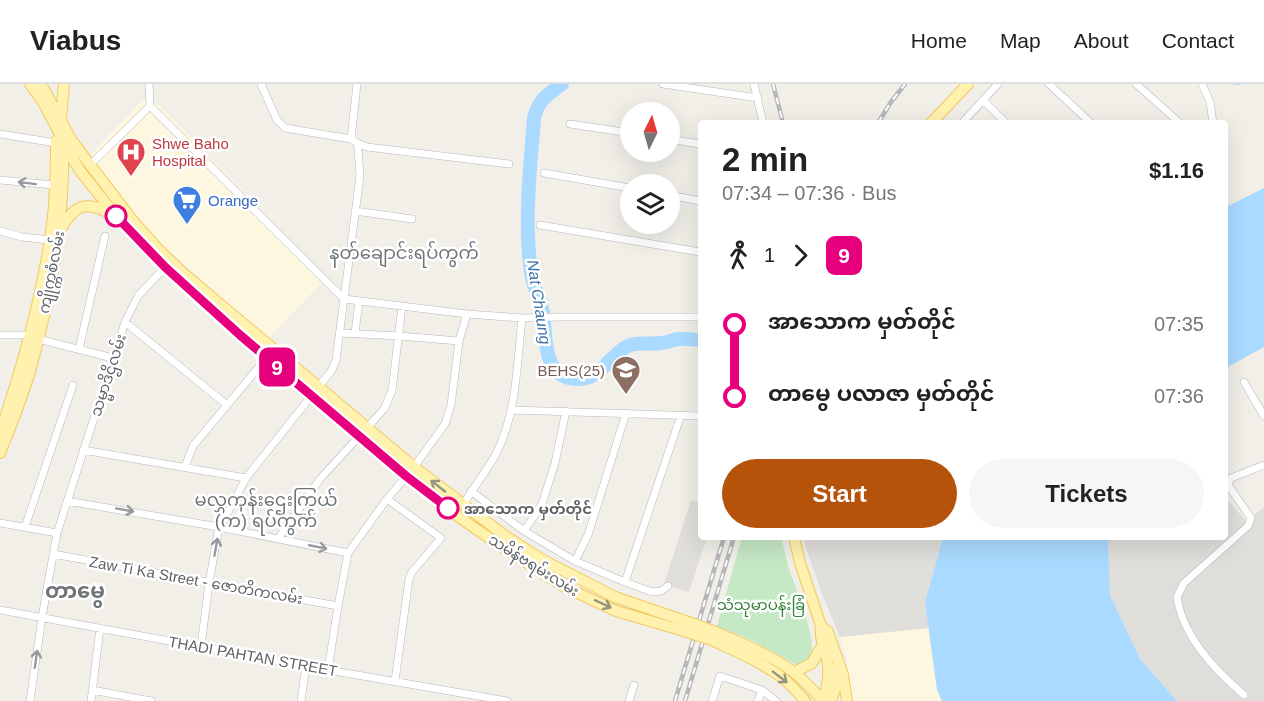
<!DOCTYPE html>
<meta charset="utf-8">
<style>
body{margin:0;font-family:Arial,"Noto Sans Myanmar",sans-serif;background:#f6f6f6;color:#222;height:100vh;display:flex;flex-direction:column;font-size:22px;white-space:nowrap}
*{box-sizing:border-box;margin:0}
p{font-size:20px;color:#767676}
.icon{flex:none;width:33px;height:33px;fill:none;stroke:currentColor;stroke-width:2;stroke-linecap:round;stroke-linejoin:round}
.map{position:relative;flex:1;overflow:hidden}
.details{position:absolute;left:698px;top:36px;width:530px;height:420px;display:flex;flex-direction:column;background:#fff;border-radius:6px;box-shadow:0 6px 24px #0002}
.details>*{flex:none}
.badge{padding:0 12px;border-radius:9px;font-size:21px;line-height:39px}
.needle{width:39px;rotate:5deg}
.controls{position:absolute;left:620px;top:18px;display:grid;gap:12px}
.controls a{display:grid;place-items:center;width:60px;height:60px;border-radius:50%;background:#fff;box-shadow:0 6px 24px #0002;font-size:30px}
.map>.badge{position:absolute;translate:-50% -50%;box-shadow:0 0 0 3px #fff}
.legs{display:flex;align-items:center;gap:9px;height:66px;padding:0 24px;font-size:20px}
.legs p{margin-inline-start:auto}
.headline{display:flex;align-items:center;justify-content:space-between;height:102px;padding:0 24px}
h1{font-size:33px;font-weight:700;line-height:45px}
.action{display:flex;gap:12px;margin-top:auto;padding:12px 24px}
.action a{flex:1;height:69px;border-radius:36px;background:#b45309;color:#fff;font-size:24px;font-weight:700;line-height:69px;text-align:center}
.action a+a{background:#f6f6f6;color:#222}
ul{padding:0 24px;list-style:none}
li{display:flex;align-items:center;gap:21px;height:72px;font-size:22px}
li i{display:grid;place-items:center;width:9px;height:100%;margin:0 8px;background:currentColor}
li i::after{content:'';width:15px;height:15px;margin:-8px;border:4px solid;border-radius:50%;background:#fff}
li p{margin-inline-start:auto}
li:first-child i{background:linear-gradient(#0000 50%,currentColor 0)}
li:last-child i{background:linear-gradient(currentColor 50%,#0000 0)}
header{display:flex;align-items:center;gap:36px;box-sizing:border-box;height:84px;padding:0 30px;background:#fff;border-bottom:2px solid #e0e0e0}
header strong{font-size:28px}
nav{display:flex;gap:33px;margin-inline-start:auto;font-size:21px}
.map>svg:first-child{display:block}
.commercial{fill:#fef7e0}
.industrial{fill:#e0deda}
.green{fill:#c5e8c5}
.water{fill:#aadaff}
.lines{fill:none;stroke-linecap:round;stroke-linejoin:round}
.stream{stroke:#aadaff;stroke-width:2}
.river{stroke:#aadaff;stroke-width:14}
.street-casing{stroke:#b5b8bc;stroke-width:8}
.primary-casing{stroke:#f2c960;stroke-width:12}
.street{stroke:#fff;stroke-width:7}
.primary{stroke:#fff2af;stroke-width:10}
.rail-casing{stroke:#b6b7b8;stroke-width:4.5}
.rail{stroke:#fff;stroke-width:2;stroke-dasharray:7;stroke-linecap:butt}
.primary-bridge-casing{stroke:#f2c960;stroke-width:12;stroke-linecap:butt}
.primary-bridge{stroke:#fff2af;stroke-width:10}
.oneway{stroke:#979a9d}
.oneway2{stroke:#979581}
.line-1-casing{stroke:#fff;stroke-width:14}
.line-1{stroke:#e6007e;stroke-width:9}
.stop-1-dot{fill:#fff;stroke:#e6007e;stroke-width:3}
.labels{text-anchor:middle;dominant-baseline:central;stroke-width:5;stroke-linejoin:round;paint-order:stroke}
.health-label{font-size:15px;fill:#be3a42;stroke:#fff;text-anchor:start}
.shop-label{font-size:15px;fill:#366cbe;stroke:#fff;text-anchor:start}
.street-label{font-size:15px;fill:#5f6368;stroke:#fff}
.education-label{font-size:15px;fill:#785e54;stroke:#fff;text-anchor:end}
.stop-label{font-size:15px;font-weight:bold;fill:#5f6368;stroke:#fff;text-anchor:start}
.park-label{font-size:15px;fill:#348238;stroke:#fff}
.water-label{font-size:16px;font-style:italic;fill:#4174aa;stroke:#fff}
.quarter-label{font-size:18px;fill:#70757a;stroke:#fff}
.district-label{font-size:21px;font-weight:bold;fill:#70757a;stroke:#fff}
</style>
<header>
<strong>Viabus</strong>
<nav><a>Home</a><a>Map</a><a>About</a><a>Contact</a></nav>
</header>
<div class="map">
<svg width="1264" height="617" viewBox="0 0 1264 617">
<rect width="100%" height="100%" fill="#f1efe8"/>
<path class="commercial" d="M 144,15 L 159,21 L 327,193 L 268,254 L 152,152 L 87,74 Z
M 929,544 L 937,606 L 942,617 L 851,617 L 847,576 L 840,553 Z"/>
<path class="industrial" d="M 1224,412 L 1246,437 L 1264,423 L 1264,617 L 1177,617 L 1140,575 L 1110,511 L 1108,453 L 1224,453 Z
M 691,416 L 700,419 L 700,453 L 707,453 L 689,508 L 664,500 Z
M 804,453 L 943,453 L 925,518 L 929,544 L 840,553 L 822,510 L 806,464 Z"/>
<path class="green" d="M 742,453 L 781,453 C 784,464 786,474 789,485 C 796,505 816,551 811,570 C 809,577 803,579 797,581 L 755,558 L 717,542 Z"/>
<path class="water" d="M 1264,104 L 1264,263 L 1224,285 L 1224,124 Z
M 943,453 L 1108,453 L 1110,511 L 1140,575 L 1177,617 L 942,617 L 937,606 L 925,518 Z"/>
<g class="lines">
<path class="stream" d="M 1234,0 L 1240,0"/>
<path class="river" d="M 562,0 C 546,12 539,15 534,34 C 530,86 524,138 531,189 C 533,203 541,215 543,229 C 547,253 541,293 576,295 C 603,296 607,272 628,262 C 638,257 649,261 660,259 C 666,259 672,256 678,255 C 685,254 693,256 700,256"/>
<g class="street-casing">
<path id="street" d="M 149,0 L 150,22 L 344,215
M 261,0 L 277,36 L 285,44 L 351,55 L 357,59 L 367,63 L 509,80
M 663,0 L 758,14
M 754,0 L 763,39
M 1049,0 L 1091,39
M 1136,0 L 1180,39
M 1202,0 L 1210,18 L 1213,39
M 983,16 L 1006,39
M 962,39 L 998,0
M 570,40 L 630,49
M 0,50 L 56,59
M 351,55 L 357,0
M 669,55 L 700,60
M 90,81 L 150,22
M 544,89 L 630,104
M 0,96 L 54,101
M 669,111 L 700,117
M 355,127 L 412,135
M 540,141 L 700,168
M 0,147 L 22,153 L 50,156
M 344,215 L 467,230 L 522,234 L 559,233 L 700,233
M 125,238 L 227,321
M 340,249 L 400,252 L 459,257
M 355,249 L 359,217
M 0,251 L 29,251
M 38,255 L 113,274
M 79,265 L 105,152
M 1244,298 L 1264,332
M 512,326 L 700,332
M 83,366 L 246,394
M 185,383 L 193,362 L 269,271
M 471,407 L 524,447 L 575,477 L 625,498 L 652,508 L 661,507 L 668,502
M 387,415 L 441,454 L 412,488 L 409,495 L 395,597
M 67,417 L 219,443 L 348,469
M 463,421 C 473,404 486,388 496,370 C 517,329 517,279 522,234
M 0,439 L 57,449
M 25,443 L 73,301
M 524,447 L 542,420 L 555,379 L 566,327
M 279,455 L 280,452 L 320,395 L 384,325 L 392,307 L 402,222
M 53,470 L 338,522
M 575,477 L 588,451 L 626,329
M 625,498 L 681,331
M 0,526 L 328,586 L 507,617
M 201,562 L 209,499 L 219,443 L 222,440 L 246,394 L 332,286 L 336,276 L 360,92 L 358,65 L 357,59
M 328,586 L 338,522 L 348,469 L 387,415 L 414,383 L 445,340 L 451,321 L 459,257 L 467,230
M 92,606 L 151,617
M 1244,611 C 1215,586 1183,553 1177,513 L 1184,499 L 1248,442 L 1251,434 L 1228,401 L 1229,398 L 1231,394 L 1264,381
M 30,617 L 42,533 L 57,449 L 125,238 L 138,212 L 167,181
M 91,617 L 100,544
M 301,617 L 306,582
M 629,617 L 634,601
M 712,617 L 720,592 L 762,606 L 776,617
M 758,617 L 762,606"/>
</g>
<g class="primary-casing">
<path id="primary" d="M 30,0 L 43,18 L 74,77 L 81,88 L 116,132 L 165,183 L 252,261 L 406,392 L 456,431 L 505,465 L 563,502 L 616,527 L 684,547
M 41,0 L 72,57 L 133,137 L 158,165 L 183,189 L 414,383 L 504,451 L 541,475 L 615,513 L 688,538
M 61,35 L 64,0
M 931,39 L 968,0
M 61,144 C 77,119 85,117 112,130
M 0,349 C 23,281 43,211 52,140 C 56,113 56,84 56,57
M 0,369 C 11,342 22,315 30,287 C 51,213 65,137 63,60
M 794,453 L 800,479 L 821,542 C 819,556 825,562 827,575 C 830,588 828,605 821,617
M 821,542 L 828,548 L 843,591 L 847,617
M 716,548 C 742,560 769,570 792,587 C 803,595 814,607 823,617
M 712,556 C 737,568 764,579 785,596 C 792,602 799,610 805,617
M 795,588 L 812,579 L 823,560
M 831,617 L 837,599 L 838,583"/>
</g>
<use href="#street" class="street"/>
<use href="#primary" class="primary"/>
<g class="rail-casing">
<path id="rail" d="M 773,0 L 783,39
M 878,39 L 891,18 L 905,0
M 675,617 L 724,453
M 685,617 L 734,453"/>
</g>
<use href="#rail" class="rail"/>
<g class="primary-bridge-casing">
<path id="primary-bridge" d="M 688,538 L 716,548
M 684,547 L 712,556"/>
</g>
<use href="#primary-bridge" class="primary-bridge"/>
</g>
<defs><path id="oneway-shaft" d="M-6 0H5M1.5-3L5.5 0L1.5 3" fill="none" stroke-width="1.6" stroke-linecap="round" stroke-linejoin="round" transform="scale(1.5)"/></defs>
<g class="oneway">
<use href="#oneway-shaft" transform="translate(27 99) rotate(-173)"/>
<use href="#oneway-shaft" transform="translate(125 426) rotate(10)"/>
<use href="#oneway-shaft" transform="translate(216 463) rotate(-80)"/>
<use href="#oneway-shaft" transform="translate(318 463) rotate(11)"/>
<use href="#oneway-shaft" transform="translate(36 575) rotate(-82)"/>
</g>
<g class="oneway2">
<use href="#oneway-shaft" transform="translate(438 402) rotate(-142)"/>
<use href="#oneway-shaft" transform="translate(603 520) rotate(25)"/>
<use href="#oneway-shaft" transform="translate(780 593) rotate(37)"/>
</g>
<g class="lines">
<g class="line-1-casing">
<path id="line-1" d="M 116,132 L 165,183 L 240,251 L 406,392 L 448,424"/>
</g>
<use href="#line-1" class="line-1"/>
</g>
<defs>
<g id="hospital-pin" transform="scale(1.5)"><path d="M0 17L-7.5 6A9.5 9.5 0 1 1 7.5 6Z" fill="#e0444e" stroke="#fff"/><path d="M-5-5h3v3.5h4V-5h3V5h-3V1.5h-4V5h-3Z" fill="#fff"/></g>
<g id="supermarket-pin" transform="scale(1.5)"><path d="M0 17L-7.5 6A9.5 9.5 0 1 1 7.5 6Z" fill="#3f7fe0" stroke="#fff"/><path d="M-6-5.5h2.5l.6 2H6L4.5 2H-2.5L-4.4-4H-6ZM-1.5 3.2a1.3 1.3 0 1 0 .1 0ZM3 3.2a1.3 1.3 0 1 0 .1 0Z" fill="#fff"/></g>
<g id="school-pin" transform="scale(1.5)"><path d="M0 17L-7.5 6A9.5 9.5 0 1 1 7.5 6Z" fill="#8d6e63" stroke="#fff"/><path d="M0-5L7-2L0 1L-7-2ZM-4 1L0 2.5L4 1V4Q0 6-4 4Z" fill="#fff"/></g>
</defs>
<g fill-rule="evenodd">
<use href="#hospital-pin" x="131" y="68"/>
<use href="#supermarket-pin" x="187" y="116"/>
<use href="#school-pin" x="626" y="286"/>
</g>
<g class="stop-1-dot">
<circle cx="116" cy="132" r="10"/>
<circle cx="448" cy="424" r="10"/>
</g>
<g class="labels">
<g class="health-label">
<text x="152" y="59">Shwe Baho<tspan x="152" dy="17">Hospital</tspan></text>
</g>
<g class="shop-label">
<text x="208" y="116">Orange</text>
</g>
<g class="street-label">
<text transform="translate(51 188) rotate(-79)">ကျိုက္ကစံလမ်း</text>
<text transform="translate(108 291) rotate(-72)">သမ္မာဒိဌိလမ်း</text>
<text transform="translate(534 481) rotate(32)">သမိန်ဗရမ်းလမ်း</text>
<text transform="translate(196 496) rotate(10)">Zaw Ti Ka Street - ဇောတိကလမ်း</text>
<text transform="translate(253 572) rotate(10)">THADI PAHTAN STREET</text>
</g>
<g class="education-label">
<text x="605" y="286">BEHS(25)</text>
</g>
<g class="stop-label">
<text x="464" y="424">အာသောက မှတ်တိုင်</text>
</g>
<g class="park-label">
<text x="761" y="520">သံသုမာပန်းခြံ</text>
</g>
<g class="water-label">
<text transform="translate(539 218) rotate(81)">Nat Chaung</text>
</g>
<g class="quarter-label">
<text x="404" y="169">နတ်ချောင်းရပ်ကွက်</text>
<text x="266" y="416">မလွှကုန်းဌေးကြွယ်<tspan x="266" dy="21">(က) ရပ်ကွက်</tspan></text>
</g>
<g class="district-label">
<text x="75" y="506">တာမွေ</text>
</g>
</g>
</svg>
<div class="controls">
<a><svg class="needle" viewBox="-14 -14 28 28"><path d="M0-13l5 13h-10z" fill="#e53935"/><path d="M0 13l5-13h-10z" fill="#767676"/></svg></a>
<a><svg class="icon" aria-label="layers" viewBox="0 0 24 24"><path d="M12 4l9 5-9 5-9-5zM3 14l9 5 9-5"/></svg></a>
</div>
<b class="badge" style="left:277px;top:283px;background:#e6007e;color:#fff">9</b>
<section class="details">
<div class="headline"><div><h1>2 min</h1><p>07:34 – 07:36 · Bus</p></div><b>$1.16</b></div>
<div class="legs"><svg class="icon" aria-label="walk" viewBox="0 0 24 24"><circle cx="13" cy="4" r="2"/><path d="M13 8l-2 6 4 7M11 14l-3 7M7 12l3-4h3l4 4"/></svg>1<svg class="icon" aria-label="forward" viewBox="0 0 24 24"><path d="M9 5l7 7-7 7"/></svg><b class="badge" style="background:#e6007e;color:#fff">9</b></div>
<ul>
<li><i style="color:#e6007e"></i><b>အာသောက မှတ်တိုင်</b><p>07:35</p></li>
<li><i style="color:#e6007e"></i><b>တာမွေ ပလာဇာ မှတ်တိုင်</b><p>07:36</p></li>
</ul>
<div class="action"><a>Start</a><a>Tickets</a></div>
</section>
</div>
